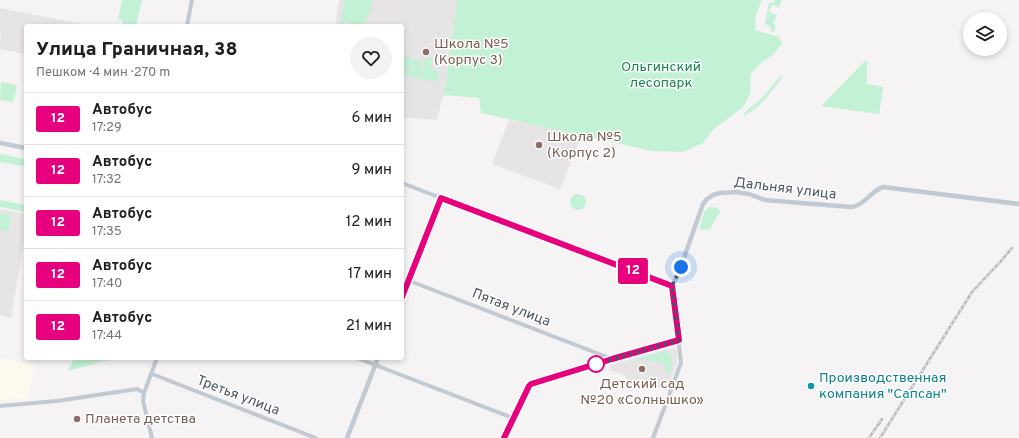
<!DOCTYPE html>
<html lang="ru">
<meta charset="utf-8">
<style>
body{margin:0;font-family:Overpass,sans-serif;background:#f2f2f2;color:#202124;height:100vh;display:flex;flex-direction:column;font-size:15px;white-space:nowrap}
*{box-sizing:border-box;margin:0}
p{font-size:13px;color:#757577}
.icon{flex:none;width:22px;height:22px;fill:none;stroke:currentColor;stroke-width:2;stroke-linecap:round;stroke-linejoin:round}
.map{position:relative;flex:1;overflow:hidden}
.side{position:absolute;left:24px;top:24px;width:380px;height:336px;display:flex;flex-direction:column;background:#fff;border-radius:4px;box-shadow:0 2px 6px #0003}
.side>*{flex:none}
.badge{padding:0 8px;border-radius:3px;font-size:14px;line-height:26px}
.buttons{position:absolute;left:963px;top:12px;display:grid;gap:8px}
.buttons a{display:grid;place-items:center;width:44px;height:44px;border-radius:50%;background:#fff;box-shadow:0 2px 6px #0003;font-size:20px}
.you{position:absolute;width:20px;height:20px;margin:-10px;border:3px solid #fff;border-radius:50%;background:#1a73e8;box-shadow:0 0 0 6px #1a73e833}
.map>.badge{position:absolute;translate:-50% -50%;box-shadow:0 0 0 2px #fff}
.round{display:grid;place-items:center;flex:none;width:42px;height:42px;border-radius:21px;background:#f2f2f2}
.summary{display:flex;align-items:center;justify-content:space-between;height:68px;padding:0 12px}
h1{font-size:19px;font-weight:800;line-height:30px}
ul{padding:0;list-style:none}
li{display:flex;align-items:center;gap:12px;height:52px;padding:0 12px;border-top:1px solid #e0e0e0}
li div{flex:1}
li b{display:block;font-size:15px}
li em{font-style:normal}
li .badge{min-width:44px;font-weight:700;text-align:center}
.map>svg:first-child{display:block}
.commercial{fill:#fdf9ef}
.education{fill:#e6e4e5}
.green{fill:#c3f1d5}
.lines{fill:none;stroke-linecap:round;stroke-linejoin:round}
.minor{stroke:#c1cad2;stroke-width:4}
.tertiary{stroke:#c1cad2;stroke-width:4.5}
.rail-casing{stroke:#b5b8bd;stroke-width:2.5}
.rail{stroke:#fff;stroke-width:1;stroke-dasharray:3;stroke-linecap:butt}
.line-casing{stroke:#fff;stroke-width:9}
.line{stroke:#e6007e;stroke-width:6}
.walk{stroke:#4a5661;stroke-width:4;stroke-dasharray:0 7.2}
.education-dot{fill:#8d6e63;stroke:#fff;stroke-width:1.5}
.stop-dot{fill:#fff;stroke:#e6007e;stroke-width:2}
.culture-dot{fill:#0f9aa8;stroke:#fff;stroke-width:1.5}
.labels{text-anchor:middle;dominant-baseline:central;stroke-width:3;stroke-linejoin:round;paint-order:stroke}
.education-label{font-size:14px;fill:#785e54;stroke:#fff;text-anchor:start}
.park-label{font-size:14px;fill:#17864f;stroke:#fff}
.street-label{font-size:14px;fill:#4a5661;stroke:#fff}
.culture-label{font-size:14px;fill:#0d838f;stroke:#fff;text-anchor:start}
</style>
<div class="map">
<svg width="1019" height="438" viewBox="0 0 1019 438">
<rect width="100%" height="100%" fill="#f5f3f3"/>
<path class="commercial" d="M 0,358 L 35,364 L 28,399 L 0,400 Z"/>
<path class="education" d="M 339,0 L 457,0 L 444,95 L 441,104 L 437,120 L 412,118 L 402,118 L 402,26 L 335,26 Z
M 0,8 L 82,24 L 81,26 L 26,26 L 26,54 L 0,49 L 1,33 L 0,32 Z
M 509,120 L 582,135 L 560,189 L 492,164 Z
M 0,209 L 26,214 L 26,230 L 11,318 L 0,315 Z
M 672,348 L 676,349 L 677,351 L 677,363 L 667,390 L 643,381 L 631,381 L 625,378 L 626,376 L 609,370 L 610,365 Z"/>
<path class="green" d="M 122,0 L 142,0 L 136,26 L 124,26 L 122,24 L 122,20 L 118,19 Z
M 345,0 L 372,0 C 369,13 368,28 351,25 L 345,19 L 344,26 L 340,26 Z
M 457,0 L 762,0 L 756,14 L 755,30 L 779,37 L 782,44 L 773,55 L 762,62 L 751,73 L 750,94 L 744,106 L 713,130 L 703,143 L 683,152 L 652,151 L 481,113 L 480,103 L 479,98 L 444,95 Z
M 775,0 L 782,0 L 779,8 L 774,5 L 771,7 L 769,10 L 771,13 L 777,15 L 773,23 L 776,26 L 774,32 L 772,32 L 770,27 L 765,24 C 767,17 767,10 769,3 L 773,3 Z
M 402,56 L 412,58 L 409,76 L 402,75 Z
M 425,57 L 433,59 L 431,69 L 439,71 L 437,82 L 420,79 Z
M 413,59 L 422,60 L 419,79 L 410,77 Z
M 867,59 L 867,84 L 883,87 L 879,114 L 821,106 Z
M 781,76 L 783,76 C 771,92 761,108 743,116 L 745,112 L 761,99 Z
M 1,82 L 17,85 L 14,101 L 11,102 L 0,100 Z
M 0,154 L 25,159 L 23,166 L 0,162 Z
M570 202a8 8 0 1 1 16 0a8 8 0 1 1-16 0Z
M 0,200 L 26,205 L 26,212 L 0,207 Z
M 709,207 L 718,208 L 721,213 L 717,216 L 710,229 L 699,230 L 704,212 Z
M 0,213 L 11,215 L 8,232 L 0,230 Z
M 668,350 L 673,364 L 670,374 L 665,373 L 665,366 L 662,362 L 636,359 Z
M 74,358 L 115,358 L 68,371 Z"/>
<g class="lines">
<path class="minor" d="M 187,26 L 192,0
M 402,183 L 441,198
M 402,278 L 612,359
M 357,358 L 513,418
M 152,374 L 316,438
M 0,406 L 57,401 L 137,389 L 144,393
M 152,438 L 143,401 L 144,393 L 157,358
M 504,438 L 529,386 L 531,385 L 612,359 L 679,340
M 653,438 L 681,363 L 672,286"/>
<path class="tertiary" d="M 0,143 L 26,148
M 402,297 L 441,198 L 672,286 L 679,272 L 703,204 L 707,199 L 713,195 L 720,193 L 737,192 L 749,194 L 765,200 L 851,207 C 864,206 871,191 883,187 L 1019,204
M 347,438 L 378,358"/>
<g class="rail-casing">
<path id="rail" d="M 869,438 L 882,419
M 880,438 L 972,292 L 1000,262 L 1012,248"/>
</g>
<use href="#rail" class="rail"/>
</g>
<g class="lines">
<g class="line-casing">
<path id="line" d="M 402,297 L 441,198 L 672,286 L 679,340 L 612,359 L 531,384 L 529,386 L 504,438"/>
</g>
<use href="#line" class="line"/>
<path class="walk" d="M 596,364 L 679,340 L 672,286 L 681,267"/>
</g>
<g class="education-dot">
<circle cx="426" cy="52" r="4"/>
<circle cx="539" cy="145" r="4"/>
<circle cx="642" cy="369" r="4"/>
<circle cx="77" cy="419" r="4"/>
</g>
<circle class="stop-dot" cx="596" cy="364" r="8"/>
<circle class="culture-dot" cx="811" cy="386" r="4"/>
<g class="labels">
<g class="education-label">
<text x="434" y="44">Школа №5<tspan x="434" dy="16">(Корпус 3)</tspan></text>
<text x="547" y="137">Школа №5<tspan x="547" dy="16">(Корпус 2)</tspan></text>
<text x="642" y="384" text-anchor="middle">Детский сад<tspan x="642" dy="16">№20 «Солнышко»</tspan></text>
<text x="85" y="419">Планета детства</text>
</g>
<g class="park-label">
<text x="661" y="67">Ольгинский<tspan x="661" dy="16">лесопарк</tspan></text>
</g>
<g class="street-label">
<text transform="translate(785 189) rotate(7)">Дальняя улица</text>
<text transform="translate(511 308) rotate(21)">Пятая улица</text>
<text transform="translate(238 396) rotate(21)">Третья улица</text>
</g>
<g class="culture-label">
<text x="819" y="378">Производственная<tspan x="819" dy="16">компания "Сапсан"</tspan></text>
</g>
</g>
</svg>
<div class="buttons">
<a><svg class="icon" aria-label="layers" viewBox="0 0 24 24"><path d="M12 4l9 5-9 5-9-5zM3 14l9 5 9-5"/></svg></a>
</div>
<div class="you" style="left:681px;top:267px"></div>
<b class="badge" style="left:633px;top:271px;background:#e6007e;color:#fff">12</b>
<section class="side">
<div class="summary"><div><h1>Улица Граничная, 38</h1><p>Пешком · 4 мин · 270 m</p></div><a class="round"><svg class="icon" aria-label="heart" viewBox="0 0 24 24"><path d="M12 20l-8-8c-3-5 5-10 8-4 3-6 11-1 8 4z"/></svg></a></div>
<ul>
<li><span class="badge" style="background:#e6007e;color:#fff">12</span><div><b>Автобус</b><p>17:29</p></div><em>6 мин</em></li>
<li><span class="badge" style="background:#e6007e;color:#fff">12</span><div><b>Автобус</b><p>17:32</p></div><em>9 мин</em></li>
<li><span class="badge" style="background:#e6007e;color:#fff">12</span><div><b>Автобус</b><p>17:35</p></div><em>12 мин</em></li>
<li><span class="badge" style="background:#e6007e;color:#fff">12</span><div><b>Автобус</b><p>17:40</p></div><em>17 мин</em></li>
<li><span class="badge" style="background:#e6007e;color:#fff">12</span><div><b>Автобус</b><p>17:44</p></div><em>21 мин</em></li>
</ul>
</section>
</div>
